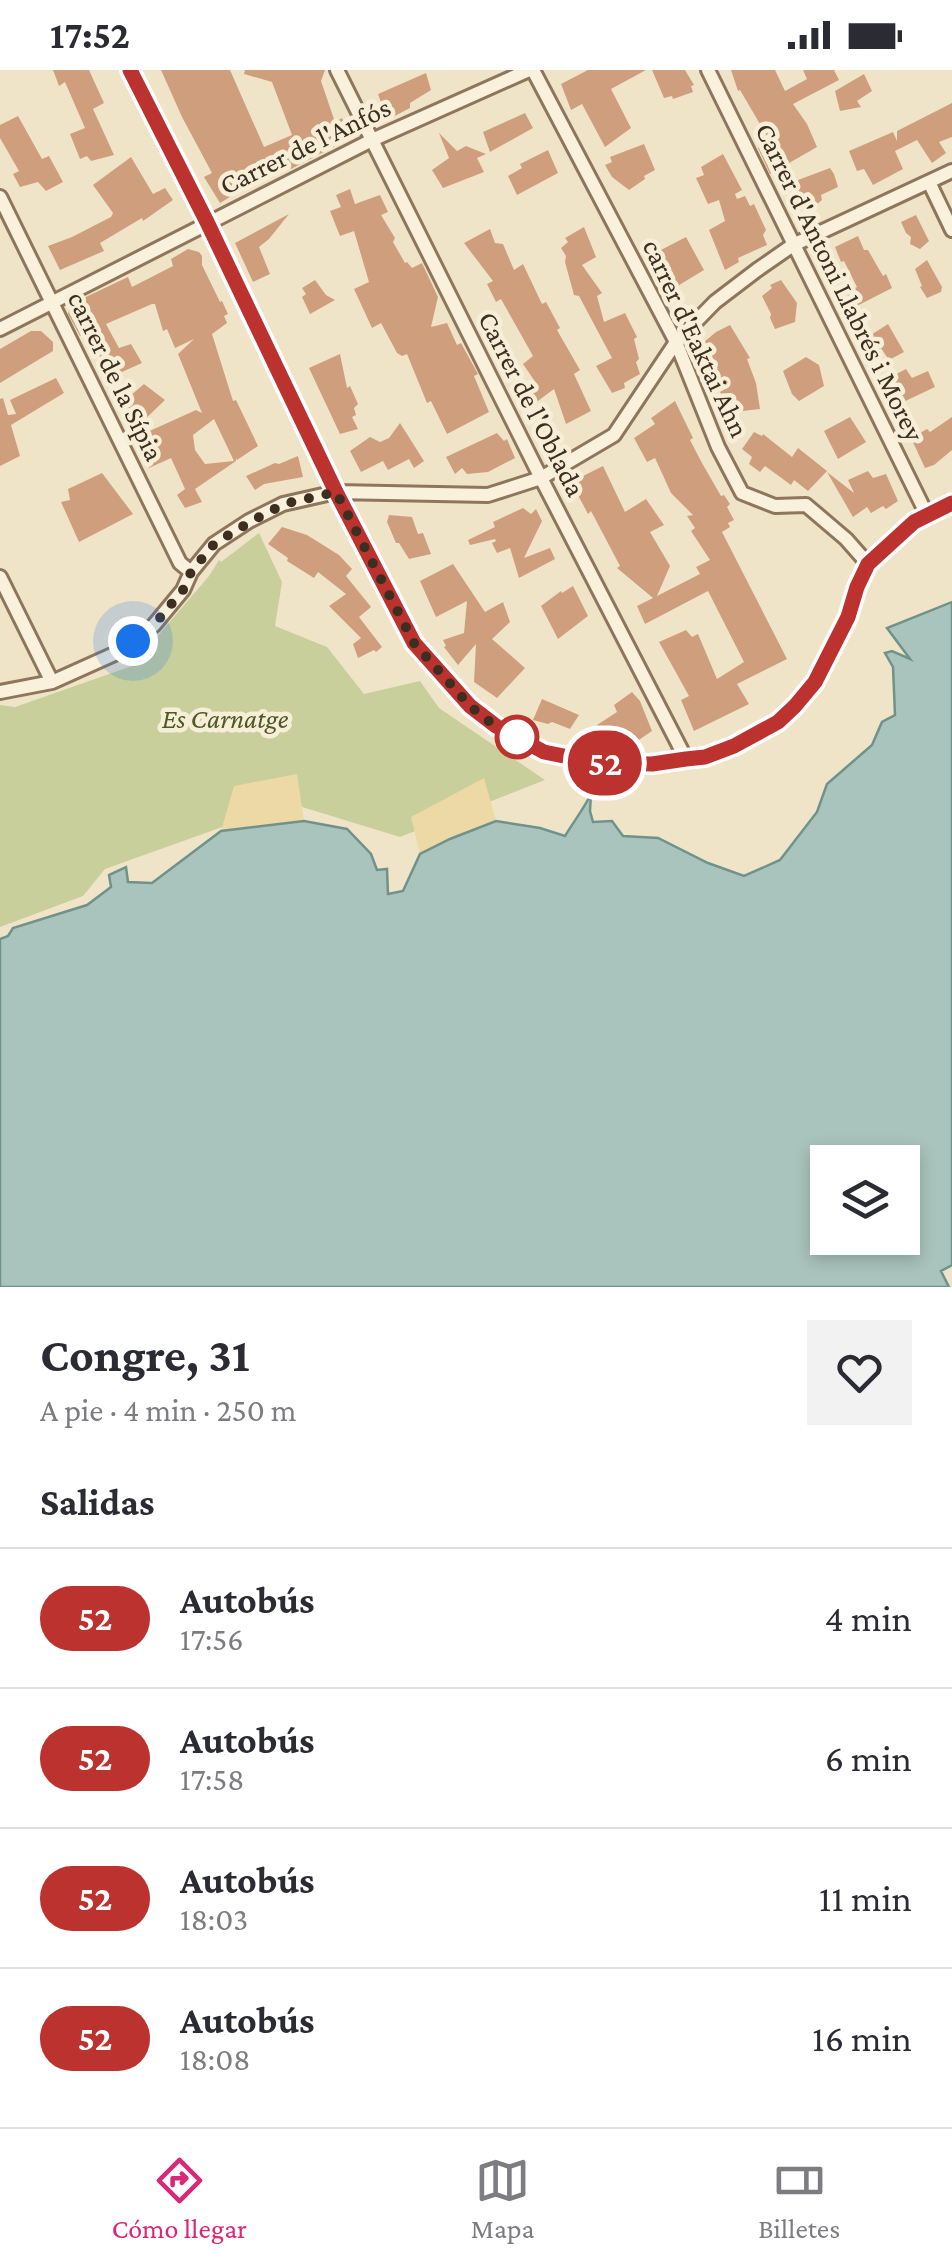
<!DOCTYPE html>
<html lang="es">
<meta charset="utf-8">
<style>
body{margin:0;font-family:"Crimson Pro",serif;background:#f2f2f3;color:#2b2b33;height:100vh;display:flex;flex-direction:column;font-size:38px;white-space:nowrap}
*{box-sizing:border-box;margin:0}
p{font-size:32px;color:#7c7c81}
.icon{flex:none;width:55px;height:55px;fill:none;stroke:currentColor;stroke-width:2;stroke-linecap:round;stroke-linejoin:round}
.map{position:relative;height:1217px;overflow:hidden}
.details{display:flex;flex-direction:column;background:#fff;flex:1}
.details>*{flex:none}
.badge{padding:0 20px;border-radius:32px;font-size:35px;line-height:65px}
.fabs{position:absolute;left:810px;top:1075px;display:grid;gap:20px}
.fabs a{display:grid;place-items:center;width:110px;height:110px;border-radius:0px;background:#fff;box-shadow:0 5px 15px #0003;font-size:50px}
.you{position:absolute;width:50px;height:50px;margin:-25px;border:8px solid #fff;border-radius:50%;background:#1a73e8;box-shadow:0 0 0 15px #1a73e833}
.map>.badge{position:absolute;translate:-50% -50%;box-shadow:0 0 0 5px #fff}
h2{padding:0 40px;font-size:38px;line-height:90px}
.round{display:grid;place-items:center;flex:none;width:105px;height:105px;border-radius:0px;background:#f2f2f3}
.summary{display:flex;align-items:center;justify-content:space-between;height:170px;padding:0 40px}
h1{font-size:48px;font-weight:700;line-height:75px}
ul{padding:0;list-style:none}
li{display:flex;align-items:center;gap:30px;height:140px;padding:0 40px;border-top:2px solid #e1e1e2}
li div{flex:1}
li b{display:block;font-size:38px}
li em{font-style:normal}
li .badge{min-width:110px;font-weight:700;text-align:center}
.status{display:flex;justify-content:space-between;align-items:center;height:70px;padding:0 50px;background:#fff;direction:ltr}
.status svg{height:28px;fill:currentColor}
.tab-bar{display:flex;justify-content:space-around;align-items:center;height:140px;border-top:2px solid #e1e1e2;background:#fff;font-size:28px;color:#7c7c81}
.tab-bar a{display:grid;justify-items:center;gap:5px}
.tab-bar .on{color:#db2777}
.map>svg:first-child{display:block}
.green{fill:#c9cf9b}
.sand{fill:#ecd9a5}
.water{fill:#a9c4bc;stroke:#6f938a;stroke-width:2.5;fill-rule:evenodd}
.building{fill:#cf9f7d;fill-rule:evenodd}
.lines{fill:none;stroke-linecap:round;stroke-linejoin:round}
.minor-casing{stroke:#8d765c;stroke-width:18}
.minor{stroke:#faf1dc;stroke-width:12}
.line-casing{stroke:#fff;stroke-width:22}
.line{stroke:#bb322f;stroke-width:15}
.walk{stroke:#3d2e20;stroke-width:10;stroke-dasharray:0 18}
.stop-dot{fill:#fff;stroke:#bb322f;stroke-width:5}
.labels{text-anchor:middle;dominant-baseline:central;stroke-width:9;stroke-linejoin:round;paint-order:stroke}
.street-label{font-size:28px;fill:#3d2e20;stroke:#f7eed8}
.park-label{font-size:28px;font-style:italic;fill:#4d5a26;stroke:#f7eed8}
</style>
<div class="status"><b>17:52</b><svg viewBox="0 0 49 12"><path d="M0 12V9h3v3zM5 12V6h3v6zM10 12V3h3v9zM15 12V0h3v12zM26 1h20v11H26zM47 4h2v5h-2z"/></svg></div>
<div class="map">
<svg width="952" height="1217" viewBox="0 0 952 1217">
<rect width="100%" height="100%" fill="#f0e4c8"/>
<path class="green" d="M 259,463 L 282,512 L 275,556 L 327,577 L 364,624 L 420,611 L 439,638 L 545,710 L 400,767 L 302,737 L 225,756 L 105,799 L 83,826 L 0,857 L 0,635 L 15,637 L 132,596 L 209,506 L 219,490 L 221,492 Z"/>
<path class="sand" d="M 297,704 L 304,751 L 221,761 L 234,716 Z
M 484,708 L 496,751 L 450,769 L 420,784 L 411,747 Z"/>
<path class="water" d="M 952,532 L 952,1195 L 941,1201 L 949,1217 L 0,1217 L 0,869 L 8,866 L 13,858 L 87,835 L 111,817 L 109,805 L 126,797 L 128,812 L 152,813 L 221,761 L 304,751 L 347,759 L 371,784 L 377,800 L 387,799 L 388,824 L 403,821 L 420,784 L 450,769 L 496,751 L 540,758 L 565,766 C 574,751 583,740 591,724 L 590,741 L 593,752 L 612,751 L 623,766 L 658,768 L 708,793 L 744,806 L 780,790 L 817,742 L 827,714 L 872,675 L 882,652 L 895,645 L 893,597 L 885,583 L 892,581 L 910,589 L 887,558 ZM 902,1092 L 902,1168 L 828,1168 L 828,1092 Z"/>
<path class="building" d="M 53,0 L 89,0 L 104,33 L 93,39 L 114,85 L 91,91 L 87,86 L 80,89 L 70,64 L 85,58 L 65,12 L 59,16 Z
M 161,0 L 230,0 L 264,77 L 292,65 L 272,12 L 244,4 L 245,0 L 325,0 L 321,11 L 335,52 L 342,48 L 346,59 L 354,57 L 358,64 L 291,99 L 286,93 L 220,133 L 204,107 L 212,103 L 182,47 Z
M 588,0 L 646,0 L 611,19 L 631,58 L 605,77 L 582,34 L 571,40 L 561,14 Z
M 652,0 L 685,0 L 694,15 L 691,16 L 693,22 L 673,29 L 672,26 L 664,28 Z
M 731,0 L 775,0 L 785,21 L 807,9 L 803,0 L 834,0 L 839,10 L 793,34 L 807,54 L 817,77 L 770,104 L 758,78 L 771,73 L 740,20 L 738,21 Z
M 426,3 L 431,20 L 410,33 L 410,38 L 387,50 L 378,24 Z
M 864,4 L 872,21 L 857,31 L 861,37 L 840,41 L 835,21 Z
M 952,33 L 952,67 L 939,72 L 946,83 L 932,93 L 917,70 L 895,81 L 903,99 L 873,115 L 864,99 L 857,101 L 849,81 L 893,62 L 897,71 L 897,61 Z
M 525,43 L 533,58 L 490,82 L 483,62 Z
M 18,46 L 42,89 L 49,86 L 63,112 L 46,121 L 38,112 L 20,117 L 13,104 L 19,101 L 0,68 L 0,55 Z
M 439,63 L 457,81 L 466,76 L 486,84 L 477,88 L 484,102 L 443,118 L 432,100 L 449,88 Z
M 644,74 L 655,100 L 644,106 L 645,109 L 629,120 L 612,107 L 605,95 L 612,92 L 610,87 Z
M 548,80 L 558,103 L 517,125 L 508,106 L 522,98 L 520,94 Z
M 723,84 L 742,120 L 735,124 L 737,129 L 745,126 L 750,136 L 754,134 L 766,160 L 763,165 L 767,175 L 738,188 L 739,192 L 725,200 L 709,160 L 725,151 L 719,130 L 708,134 L 696,108 L 704,105 L 701,97 Z
M 131,87 L 153,124 L 165,118 L 173,130 L 143,151 L 142,148 L 100,173 L 104,181 L 60,200 L 48,176 L 72,167 L 111,147 L 113,143 L 93,115 Z
M 830,98 L 834,104 L 838,117 L 821,125 L 822,130 L 816,135 L 803,140 L 790,113 Z
M 350,119 L 355,134 L 380,125 L 388,142 L 381,145 L 395,168 L 393,172 L 405,193 L 407,192 L 412,198 L 422,193 L 438,227 L 431,257 L 447,253 L 457,275 L 461,273 L 478,304 L 474,306 L 489,342 L 447,364 L 431,331 L 427,333 L 407,284 L 402,286 L 397,283 L 381,253 L 372,258 L 354,219 L 369,212 L 354,161 L 340,166 L 330,141 L 341,137 L 336,125 Z
M 289,144 L 269,169 L 259,177 L 270,204 L 253,212 L 235,173 Z
M 916,145 L 929,171 L 920,179 L 910,174 L 911,167 L 906,163 L 901,152 Z
M 584,157 L 596,187 L 582,195 L 602,223 L 597,226 L 604,252 L 625,243 L 637,267 L 634,269 L 639,289 L 636,292 L 640,304 L 624,313 L 625,318 L 612,323 L 596,296 L 612,288 L 579,226 L 574,225 L 565,192 L 566,186 L 561,178 L 568,172 L 565,168 Z
M 490,159 L 495,173 L 503,174 L 514,200 L 523,194 L 542,234 L 546,232 L 560,258 L 557,260 L 580,300 L 574,304 L 591,341 L 566,354 L 554,319 L 527,339 L 522,327 L 538,316 L 523,294 L 533,286 L 501,229 L 496,232 L 487,214 L 493,211 L 464,173 Z
M 858,166 L 864,180 L 868,180 L 883,206 L 886,204 L 892,218 L 853,238 L 847,222 L 857,217 L 844,191 L 841,192 L 835,177 Z
M 686,167 L 704,200 L 676,217 L 657,182 Z
M 188,179 L 199,182 L 202,186 L 202,195 L 220,232 L 222,231 L 228,244 L 224,246 L 227,253 L 212,264 L 233,331 L 236,330 L 258,376 L 237,390 L 236,388 L 236,391 L 195,419 L 202,432 L 185,438 L 177,425 L 185,419 L 171,388 L 149,398 L 141,377 L 143,364 L 196,340 L 202,343 L 178,284 L 194,269 L 175,278 L 167,259 L 163,261 L 155,234 L 152,234 L 106,254 L 119,278 L 131,274 L 142,293 L 113,306 L 102,287 L 100,288 L 89,262 L 80,266 L 68,244 L 71,234 L 128,207 L 132,217 L 173,196 L 171,189 ZM 214,349 L 234,391 L 205,394 L 195,380 L 193,365 Z
M 927,190 L 942,217 L 941,222 L 927,228 L 920,217 L 922,216 L 915,199 Z
M 315,210 L 326,225 L 335,230 L 310,244 L 302,227 L 306,224 L 302,218 Z
M 781,210 L 797,233 L 795,252 L 775,259 L 770,248 L 771,244 L 762,226 L 772,218 L 770,215 Z
M 888,254 L 904,282 L 889,290 L 881,278 L 869,287 L 863,270 Z
M 730,255 L 750,288 L 747,289 L 756,313 L 760,339 L 734,342 L 729,332 L 726,335 L 720,322 L 727,318 L 709,290 L 712,288 L 704,272 L 716,262 Z
M 31,261 L 41,261 L 53,272 L 53,281 L 0,313 L 0,279 Z
M 340,284 L 347,318 L 350,316 L 358,334 L 354,338 L 356,345 L 352,347 L 358,359 L 340,364 L 309,298 Z
M 806,287 L 819,295 L 824,316 L 799,331 L 792,324 L 783,301 Z
M 906,299 L 912,308 L 928,301 L 935,317 L 897,335 L 885,310 Z
M 56,308 L 64,323 L 11,355 L 20,386 L 0,396 L 0,329 L 3,328 L 8,345 L 16,344 L 10,330 Z
M 144,314 L 165,330 L 139,355 L 122,333 Z
M 675,331 L 693,368 L 690,370 L 702,393 L 721,426 L 724,425 L 730,434 L 727,437 L 734,450 L 728,453 L 730,457 L 722,462 L 787,589 L 737,614 L 749,634 L 694,661 L 681,630 L 689,626 L 659,572 L 686,560 L 692,567 L 698,564 L 717,609 L 744,592 L 708,521 L 645,554 L 637,536 L 653,528 L 617,498 L 620,496 L 591,441 L 588,444 L 571,412 L 603,396 L 625,442 L 646,429 L 664,455 L 650,462 L 670,496 L 657,526 L 700,504 L 696,497 L 710,490 L 691,461 L 695,458 L 687,446 L 693,445 L 671,423 L 655,388 L 647,392 L 634,368 L 655,354 L 651,348 Z
M 850,347 L 866,372 L 838,389 L 824,361 Z
M 952,347 L 952,380 L 934,395 L 925,398 L 911,368 L 927,359 L 930,362 Z
M 400,353 L 424,391 L 414,398 L 409,389 L 388,400 L 383,391 L 361,402 L 350,381 L 370,367 L 380,372 L 389,368 Z
M 754,362 L 762,366 L 763,364 L 792,387 L 798,378 L 827,401 L 808,421 L 794,410 L 791,415 L 765,396 L 760,402 L 749,394 L 752,387 L 742,379 Z
M 497,363 L 504,371 L 507,369 L 515,388 L 488,402 L 467,404 L 462,398 L 455,404 L 446,387 Z
M 298,386 L 303,407 L 264,414 L 255,420 L 246,406 L 275,393 L 279,394 Z
M 868,401 L 873,408 L 886,404 L 898,431 L 886,439 L 883,436 L 871,443 L 867,437 L 853,447 L 827,402 L 854,423 L 848,410 Z
M 102,403 L 133,444 L 79,472 L 61,432 L 70,430 L 68,419 Z
M 523,438 L 531,444 L 536,439 L 542,451 L 524,488 L 550,478 L 555,489 L 519,508 L 510,478 L 497,483 L 492,473 L 496,471 L 495,469 L 470,475 L 468,470 L 495,457 L 493,452 Z
M 389,445 L 412,447 L 418,464 L 423,463 L 431,484 L 409,489 L 399,473 L 396,473 L 387,452 Z
M 282,457 L 307,465 L 339,485 L 352,499 L 346,506 L 371,537 L 359,547 L 382,577 L 376,582 L 374,580 L 358,588 L 353,574 L 361,568 L 329,536 L 346,524 L 318,502 L 314,508 L 287,491 L 288,488 L 268,474 Z
M 453,494 L 485,542 L 503,532 L 510,552 L 492,569 L 525,598 L 497,628 L 474,612 L 476,574 L 458,595 L 444,577 L 446,576 L 443,570 L 464,563 L 467,531 L 436,547 L 420,511 Z
M 573,516 L 588,546 L 558,569 L 541,536 L 561,521 L 562,523 Z
M 632,622 L 640,631 L 652,661 L 636,672 L 630,664 L 619,671 L 618,668 L 612,669 L 608,663 L 604,664 L 597,655 L 617,642 L 614,635 Z
M 542,629 L 579,645 L 570,659 L 552,652 L 548,654 L 533,650 Z"/>
<g class="lines">
<g class="minor-casing">
<path id="minor" d="M 130,0 L 207,152 L 336,422 L 414,573 L 471,636 L 496,656 L 544,682 L 599,693 L 652,694 L 686,689 L 705,687 L 735,675 L 778,652 L 795,636 L 815,612 L 848,547 L 857,517 L 868,494 L 914,452 L 952,433
M 337,0 L 541,408 L 686,689
M 533,0 L 676,272 L 718,377 L 742,423 L 775,436 L 806,435 L 846,469 L 868,494
M 708,0 L 927,445
M 929,112 L 952,160
M 0,127 L 180,493 L 191,502
M 0,259 L 372,70 L 529,0
M 0,507 L 52,612
M 0,622 L 52,612 L 121,581 L 154,555 L 183,520 L 191,502 L 214,474 L 249,451 L 283,434 L 336,422 L 488,425 L 541,408 L 614,365 L 676,272 L 715,232 L 757,200 L 793,175 L 952,101"/>
</g>
<use href="#minor" class="minor"/>
</g>
<g class="lines">
<g class="line-casing">
<path id="line" d="M 130,0 L 207,152 L 336,422 L 414,573 L 470,636 L 496,656 L 544,682 L 599,693 L 652,694 L 686,689 L 705,687 L 734,676 L 778,652 L 795,636 L 815,612 L 848,547 L 857,517 L 868,494 L 914,452 L 952,433"/>
</g>
<use href="#line" class="line"/>
<path class="walk" d="M 133,571 L 154,555 L 183,520 L 191,502 L 214,474 L 250,452 L 284,434 L 336,422 L 414,573 L 470,636 L 490,652 L 520,668 L 517,667"/>
</g>
<circle class="stop-dot" cx="517" cy="667" r="20"/>
<g class="labels">
<g class="street-label">
<text transform="translate(305 76) rotate(-26)">Carrer de l'Anfós</text>
<text transform="translate(840 212) rotate(64)">Carrer d'Antoni Llabrés i Morey</text>
<text transform="translate(696 268) rotate(65)">carrer d'Eaktai Ahn</text>
<text transform="translate(116 306) rotate(64)">carrer de la Sípia</text>
<text transform="translate(532 334) rotate(63)">Carrer de l'Oblada</text>
</g>
<g class="park-label">
<text x="225" y="648">Es Carnatge</text>
</g>
</g>
</svg>
<div class="fabs">
<a><svg class="icon" aria-label="layers" viewBox="0 0 24 24"><path d="M12 4l9 5-9 5-9-5zM3 14l9 5 9-5"/></svg></a>
</div>
<div class="you" style="left:133px;top:571px"></div>
<b class="badge" style="left:605px;top:693px;background:#bb322f;color:#fff">52</b>
</div>
<section class="details">
<div class="summary"><div><h1>Congre, 31</h1><p>A pie · 4 min · 250 m</p></div><a class="round"><svg class="icon" aria-label="heart" viewBox="0 0 24 24"><path d="M12 20l-8-8c-3-5 5-10 8-4 3-6 11-1 8 4z"/></svg></a></div>
<h2>Salidas</h2>
<ul>
<li><span class="badge" style="background:#bb322f;color:#fff">52</span><div><b>Autobús</b><p>17:56</p></div><em>4 min</em></li>
<li><span class="badge" style="background:#bb322f;color:#fff">52</span><div><b>Autobús</b><p>17:58</p></div><em>6 min</em></li>
<li><span class="badge" style="background:#bb322f;color:#fff">52</span><div><b>Autobús</b><p>18:03</p></div><em>11 min</em></li>
<li><span class="badge" style="background:#bb322f;color:#fff">52</span><div><b>Autobús</b><p>18:08</p></div><em>16 min</em></li>
</ul>
</section>
<nav class="tab-bar">
<a class="on"><svg class="icon" aria-label="directions" viewBox="0 0 24 24"><path d="M12 3l9 9-9 9-9-9zM9 14v-3h6M13 9l2 2-2 2"/></svg>Cómo llegar</a>
<a><svg class="icon" aria-label="map" viewBox="0 0 24 24"><path d="M3 6l6-2 6 2 6-2v14l-6 2-6-2-6 2zM9 4v14M15 6v14"/></svg>Mapa</a>
<a><svg class="icon" aria-label="tickets" viewBox="0 0 24 24"><path d="M3 7h18v10H3zM15 7v10"/></svg>Billetes</a>
</nav>
